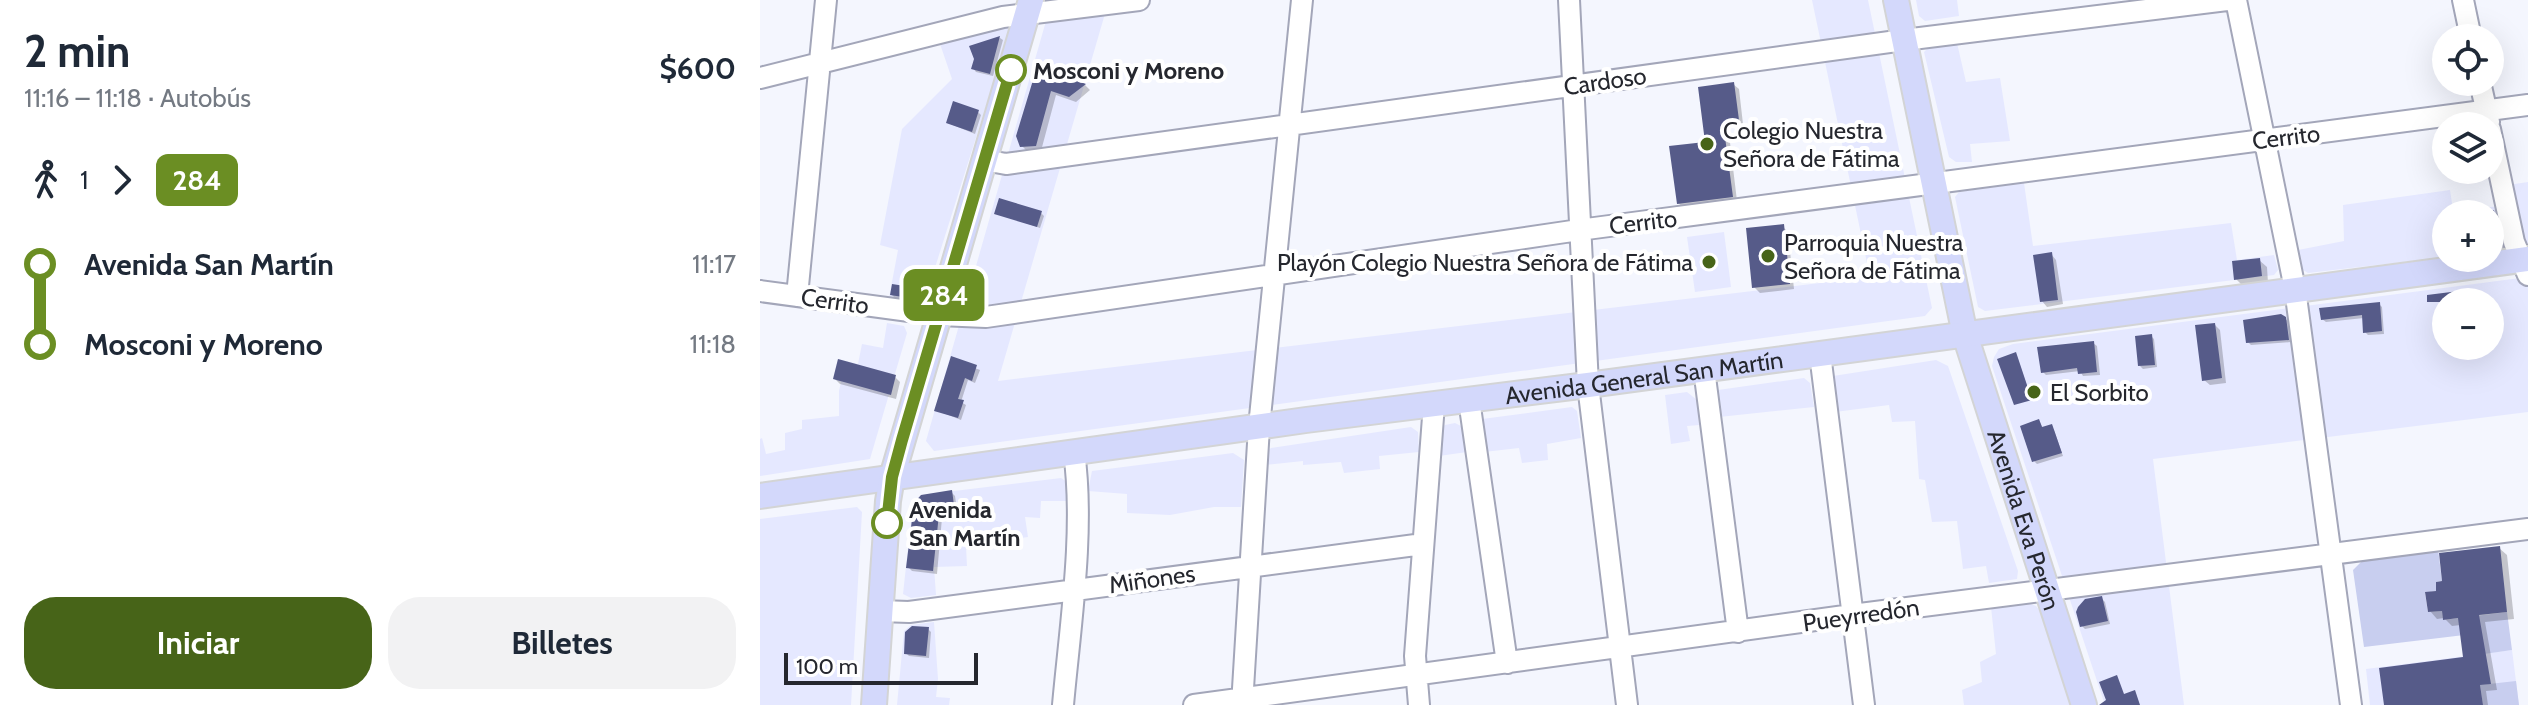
<!DOCTYPE html>
<html lang="es">
<meta charset="utf-8">
<style>
body{margin:0;font-family:Cabin,sans-serif;background:#f2f2f3;color:#1f2937;height:100vh;display:flex;flex-direction:column;font-size:30px;white-space:nowrap}
*{box-sizing:border-box;margin:0}
p{font-size:26px;color:#747a83}
.icon{flex:none;width:44px;height:44px;fill:none;stroke:currentColor;stroke-width:2;stroke-linecap:round;stroke-linejoin:round}
.map{position:relative;flex:1;overflow:hidden}
.panel{display:flex;flex-direction:column;background:#fff;width:760px}
.panel>*{flex:none}
.badge{padding:0 16px;border-radius:12px;font-size:28px;line-height:52px}
.tools{position:absolute;left:1672px;top:24px;display:grid;gap:16px}
.tools a{display:grid;place-items:center;width:72px;height:72px;border-radius:50%;background:#fff;box-shadow:0 8px 32px #0002;font-size:40px}
.scale{position:absolute;left:24px;bottom:20px;width:194px;box-sizing:border-box;padding-left:8px;border:4px solid #25272e;border-top:0;font-size:22px;line-height:28px;white-space:nowrap;color:#25272e;-webkit-text-stroke:6px #fff;paint-order:stroke}
.map>.badge{position:absolute;translate:-50% -50%;box-shadow:0 0 0 4px #fff}
.legs{display:flex;align-items:center;gap:12px;height:88px;padding:0 24px;font-size:26px}
.legs p{margin-inline-start:auto}
.summary{display:flex;align-items:center;justify-content:space-between;height:136px;padding:0 24px}
h1{font-size:44px;font-weight:700;line-height:60px}
.action{display:flex;gap:16px;margin-top:auto;padding:16px 24px}
.action a{flex:1;height:92px;border-radius:32px;background:#476418;color:#fff;font-size:32px;font-weight:700;line-height:92px;text-align:center}
.action a+a{background:#f2f2f3;color:#1f2937}
ul{padding:0 24px;list-style:none}
li{display:flex;align-items:center;gap:28px;height:80px;font-size:30px}
li i{display:grid;place-items:center;width:12px;height:100%;margin:0 10px;background:currentColor}
li i::after{content:'';width:20px;height:20px;margin:-10px;border:6px solid;border-radius:50%;background:#fff}
li p{margin-inline-start:auto}
li:first-child i{background:linear-gradient(#0000 50%,currentColor 0)}
li:last-child i{background:linear-gradient(currentColor 50%,#0000 0)}
main{display:flex;flex:1;min-height:0}
.map>svg:first-child{display:block}
.built{fill:#e5e8ff;fill-rule:evenodd}
.green{fill:#c8ceef}
.shadow{fill:#0003}
.building{fill:#565b89}
.lines{fill:none;stroke-linecap:round;stroke-linejoin:round}
.minor-casing{stroke:#a3a6b9;stroke-width:24}
.major-casing{stroke:#d3d4d5;stroke-width:28}
.minor{stroke:#fff;stroke-width:20}
.major{stroke:#d3d8fb;stroke-width:24}
.line-1-casing{stroke:#fff;stroke-width:18}
.line-1{stroke:#6b8e23;stroke-width:12}
.stop-1-dot{fill:#fff;stroke:#6b8e23;stroke-width:4}
.poi-dot{fill:#476418;stroke:#fff;stroke-width:3}
.labels{text-anchor:middle;dominant-baseline:central;stroke-width:8;stroke-linejoin:round;paint-order:stroke}
.stop-label{font-size:24px;font-weight:bold;fill:#25272e;stroke:#fff;text-anchor:start}
.street-label{font-size:24px;fill:#25272e;stroke:#fff}
.poi-label{font-size:24px;fill:#25272e;stroke:#fff;text-anchor:start}
</style>
<main>
<section class="panel">
<div class="summary"><div><h1>2 min</h1><p>11:16 – 11:18 · Autobús</p></div><b>$600</b></div>
<div class="legs"><svg class="icon" aria-label="walk" viewBox="0 0 24 24"><circle cx="13" cy="4" r="2"/><path d="M13 8l-2 6 4 7M11 14l-3 7M7 12l3-4h3l4 4"/></svg>1<svg class="icon" aria-label="forward" viewBox="0 0 24 24"><path d="M9 5l7 7-7 7"/></svg><b class="badge" style="background:#6b8e23;color:#fff">284</b></div>
<ul>
<li><i style="color:#6b8e23"></i><b>Avenida San Martín</b><p>11:17</p></li>
<li><i style="color:#6b8e23"></i><b>Mosconi y Moreno</b><p>11:18</p></li>
</ul>
<div class="action"><a>Iniciar</a><a>Billetes</a></div>
</section>
<div class="map">
<svg width="1768" height="705" viewBox="0 0 1768 705">
<rect width="100%" height="100%" fill="#f4f6fe"/>
<path class="built" d="M 292,0 L 349,0 L 238,381 L 1110,277 L 1052,0 L 1108,0 L 1172,308 L 1165,316 L 174,451 L 166,441 Z
M 1156,0 L 1197,0 L 1199,16 L 1165,21 L 1159,16 Z
M 246,24 L 249,33 L 167,293 L 159,303 L 129,298 L 138,250 L 120,245 L 142,129 L 192,79 L 178,38 Z
M 1197,43 L 1206,82 L 1240,78 L 1250,141 L 1210,144 L 1212,162 L 1196,162 L 1189,157 L 1164,52 L 1170,46 Z
M 1768,182 L 1768,243 L 1760,238 L 1748,185 Z
M 1264,183 L 1273,246 L 1471,223 L 1477,260 L 1514,255 L 1518,270 L 1514,275 L 1225,311 L 1218,307 L 1195,197 L 1199,192 Z
M 1690,190 L 1693,210 L 1743,206 L 1747,244 L 1738,250 L 1730,251 L 1730,214 L 1686,214 L 1686,257 L 1548,273 L 1537,266 L 1533,251 L 1584,241 L 1583,205 Z
M 964,232 L 971,287 L 935,292 L 927,237 Z
M 1768,277 L 1768,412 L 1393,459 L 1424,705 L 1345,705 L 1232,366 L 1234,357 L 1239,349 L 1253,344 ZM 1686,302 L 1730,302 L 1730,346 L 1686,346 Z
M 127,323 L 144,326 L 147,333 L 110,459 L 0,476 L 0,439 L 2,438 L 6,454 L 25,450 L 25,433 L 42,429 L 42,420 L 79,416 L 79,391 L 81,382 L 73,379 L 78,359 L 98,364 L 102,344 L 123,348 Z
M 1176,360 L 1188,366 L 1258,571 L 1257,579 L 1229,583 L 1226,566 L 1203,569 L 1197,521 L 1172,522 L 1165,480 L 1159,479 L 1155,421 L 1132,422 L 1129,405 L 1075,412 L 1073,376 Z
M 1044,378 L 1050,383 L 1054,407 L 959,417 L 955,394 L 958,390 Z
M 927,392 L 937,400 L 939,425 L 927,426 L 930,441 L 911,444 L 905,395 Z
M 812,407 L 817,411 L 821,438 L 787,444 L 788,460 L 762,463 L 759,448 L 724,452 L 720,422 L 722,419 Z
M 695,423 L 703,427 L 707,452 L 679,456 L 679,433 L 685,425 Z
M 651,427 L 658,432 L 659,452 L 619,456 L 620,469 L 584,473 L 581,462 L 543,465 L 543,461 L 504,465 L 504,454 L 511,448 Z
M 473,453 L 484,460 L 481,507 L 454,507 L 410,515 L 367,513 L 367,494 L 328,491 L 332,471 Z
M 301,478 L 307,482 L 306,501 L 281,501 L 280,518 L 265,517 L 268,537 L 206,546 L 207,566 L 174,567 L 176,595 L 151,598 L 143,594 L 153,503 L 161,495 Z
M 97,507 L 102,512 L 91,705 L 0,705 L 0,519 Z
M 1266,602 L 1276,606 L 1283,614 L 1312,705 L 1204,705 L 1202,690 L 1222,682 L 1220,662 L 1236,654 L 1231,607 Z
M 174,622 L 178,679 L 176,697 L 190,698 L 189,705 L 137,705 L 144,631 L 151,625 Z
M 1752,650 L 1759,705 L 1610,705 L 1606,669 Z"/>
<path class="green" d="M 1678,549 L 1682,581 L 1676,582 L 1676,591 L 1665,593 L 1668,612 L 1682,611 L 1683,620 L 1747,612 L 1752,650 L 1724,654 L 1721,633 L 1604,647 L 1593,570 L 1604,559 Z
M 1756,681 L 1759,705 L 1723,705 L 1720,685 Z"/>
<path class="shadow" d="M 240,38 L 243,40 L 233,76 L 216,72 L 213,68 L 216,59 L 212,47 Z
M 278,70 L 325,85 L 330,90 L 316,102 L 296,95 L 281,151 L 267,151 L 262,146 Z
M 973,84 L 979,89 L 983,124 L 968,126 L 977,201 L 924,208 L 918,203 Z
M 218,112 L 221,115 L 215,134 L 188,123 Z
M 237,213 L 281,213 L 284,216 L 280,228 Z
M 1736,224 L 1743,231 L 1747,249 L 1730,251 L 1730,225 Z
M 1023,227 L 1028,232 L 1034,289 L 1000,293 L 994,287 Z
M 1291,254 L 1296,260 L 1303,304 L 1287,307 L 1282,301 Z
M 1499,260 L 1507,267 L 1508,283 L 1483,286 L 1476,279 Z
M 163,291 L 166,294 L 164,302 L 135,298 L 132,295 Z
M 1619,304 L 1622,307 L 1624,334 L 1608,335 L 1605,332 L 1604,318 L 1566,322 L 1562,319 Z
M 1524,318 L 1528,321 L 1531,342 L 1491,345 L 1488,342 Z
M 1455,325 L 1460,330 L 1466,383 L 1450,385 L 1444,380 Z
M 1391,336 L 1394,339 L 1397,367 L 1383,369 L 1380,366 Z
M 1333,343 L 1337,346 L 1340,375 L 1323,376 L 1320,371 L 1286,375 L 1283,372 Z
M 192,359 L 220,370 L 215,383 L 208,380 L 201,402 L 206,405 L 201,420 L 176,410 Z
M 135,377 L 140,382 L 136,399 L 80,384 L 75,379 Z
M 1279,421 L 1283,428 L 1291,426 L 1294,430 L 1303,456 L 1277,464 L 1274,461 Z
M 191,492 L 195,496 L 198,516 L 182,518 L 177,574 L 152,571 L 148,567 Z
M 1739,548 L 1747,555 L 1754,619 L 1725,622 L 1737,690 L 1726,691 L 1728,705 L 1626,705 L 1705,658 L 1701,625 L 1692,626 L 1684,618 L 1677,619 L 1670,611 L 1678,592 Z
M 1341,598 L 1345,602 L 1350,624 L 1325,629 L 1322,626 Z
M 168,629 L 171,632 L 169,658 L 149,656 L 146,653 Z"/>
<path class="building" d="M 240,36 L 230,74 L 211,69 L 214,59 L 209,46 Z
M 277,67 L 326,84 L 309,97 L 291,91 L 276,146 L 260,147 L 256,136 Z
M 974,82 L 979,120 L 963,122 L 973,197 L 917,204 L 909,146 L 945,142 L 938,87 Z
M 193,101 L 219,110 L 212,132 L 186,123 Z
M 239,198 L 282,211 L 277,227 L 234,214 Z
M 1730,210 L 1734,210 L 1741,243 L 1730,244 Z
M 1024,224 L 1030,284 L 992,288 L 986,228 Z
M 1292,252 L 1298,300 L 1280,302 L 1273,255 Z
M 1500,258 L 1502,276 L 1474,280 L 1472,261 Z
M 132,284 L 164,289 L 162,300 L 130,295 Z
M 1699,291 L 1700,302 L 1667,302 L 1667,295 Z
M 1620,302 L 1622,331 L 1603,333 L 1602,315 L 1561,320 L 1559,308 Z
M 1521,314 L 1526,317 L 1529,340 L 1486,343 L 1483,320 Z
M 1455,323 L 1462,378 L 1442,381 L 1435,325 Z
M 1392,334 L 1395,365 L 1378,366 L 1375,336 Z
M 1334,341 L 1337,372 L 1318,374 L 1317,368 L 1281,373 L 1277,347 Z
M 1256,352 L 1272,400 L 1254,405 L 1237,359 Z
M 191,356 L 217,365 L 212,381 L 205,378 L 198,399 L 204,400 L 198,418 L 174,411 Z
M 78,359 L 136,375 L 131,395 L 73,379 Z
M 1279,419 L 1282,427 L 1292,424 L 1302,453 L 1272,462 L 1260,426 Z
M 192,490 L 195,513 L 179,514 L 173,571 L 146,568 L 154,503 L 161,495 Z
M 1740,546 L 1747,612 L 1719,615 L 1731,684 L 1720,685 L 1723,705 L 1624,705 L 1619,668 L 1703,657 L 1698,618 L 1683,620 L 1682,611 L 1668,612 L 1665,592 L 1676,591 L 1676,582 L 1682,581 L 1679,553 Z
M 1342,596 L 1348,621 L 1320,627 L 1316,612 L 1318,607 L 1325,599 Z
M 152,626 L 169,627 L 166,656 L 144,654 L 145,632 Z
M 1357,675 L 1364,694 L 1375,690 L 1380,705 L 1339,705 L 1346,700 L 1339,682 Z"/>
<g class="lines">
<g class="minor-casing">
<path id="minor" d="M 809,0 L 828,385 L 867,705
M 1476,0 L 1535,289 L 1591,705
M 1703,0 L 1711,38
M 0,78 L 243,17 L 379,0
M 1720,82 L 1729,122
M 1730,129 L 1754,242 L 1768,275
M 224,160 L 246,164 L 1144,40 L 1467,0
M 0,291 L 179,315 L 226,317 L 819,230 L 1768,105
M 37,296 L 66,0
M 1060,354 L 1104,705
M 944,369 L 978,632
M 709,400 L 747,663
M 120,611 L 149,612 L 663,544
M 303,705 C 310,627 325,530 314,452
M 434,705 L 1092,615 L 1768,529
M 482,705 L 499,427 L 542,0
M 659,705 L 655,656 L 674,404"/>
</g>
<g class="major-casing">
<g id="major">
<path id="s1" d="M 1136,0 L 1205,335 L 1324,705"/>
<path id="s2" d="M 0,496 L 546,420 L 828,385 L 1768,259"/>
<path d="M 114,705 L 128,501 L 132,477 L 271,0"/>
</g>
</g>
<use href="#minor" class="minor"/>
<use href="#major" class="major"/>
</g>
<g class="lines">
<g class="line-1-casing">
<path id="line-1" d="M 127,523 L 132,477 L 142,440 L 251,70"/>
</g>
<use href="#line-1" class="line-1"/>
</g>
<g class="stop-1-dot">
<circle cx="251" cy="70" r="14"/>
<circle cx="127" cy="523" r="14"/>
</g>
<g class="poi-dot">
<circle cx="947" cy="144" r="8"/>
<circle cx="1008" cy="256" r="8"/>
<circle cx="949" cy="262" r="8"/>
<circle cx="1274" cy="392" r="8"/>
</g>
<g class="labels">
<g class="stop-label">
<text x="273" y="70">Mosconi y Moreno</text>
<text x="149" y="509">Avenida<tspan x="149" dy="28">San Martín</tspan></text>
</g>
<g class="street-label">
<text transform="translate(845 81) rotate(-8)">Cardoso</text>
<text transform="translate(1526 137) rotate(-7)">Cerrito</text>
<text transform="translate(883 222) rotate(-7)">Cerrito</text>
<text transform="translate(75 301) rotate(8)">Cerrito</text>
<text stroke="none"><textPath href="#s2" startOffset="892">Avenida General San Martín</textPath></text>
<text stroke="none"><textPath href="#s1" startOffset="536">Avenida Eva Perón</textPath></text>
<text transform="translate(392 579) rotate(-8)">Miñones</text>
<text transform="translate(1101 615) rotate(-8)">Pueyrredón</text>
</g>
<g class="poi-label">
<text x="963" y="130">Colegio Nuestra<tspan x="963" dy="28">Señora de Fátima</tspan></text>
<text x="1024" y="242">Parroquia Nuestra<tspan x="1024" dy="28">Señora de Fátima</tspan></text>
<text x="933" y="262" text-anchor="end">Playón Colegio Nuestra Señora de Fátima</text>
<text x="1290" y="392">El Sorbito</text>
</g>
</g>
</svg>
<div class="tools">
<a><svg class="icon" aria-label="locate" viewBox="0 0 24 24"><circle cx="12" cy="12" r="6"/><path d="M12 2v4M12 18v4M2 12h4M18 12h4"/></svg></a>
<a><svg class="icon" aria-label="layers" viewBox="0 0 24 24"><path d="M12 4l9 5-9 5-9-5zM3 14l9 5 9-5"/></svg></a>
<a>+</a>
<a>−</a>
</div>
<div class="scale">100 m</div>
<b class="badge" style="left:184px;top:295px;background:#6b8e23;color:#fff">284</b>
</div>
</main>
